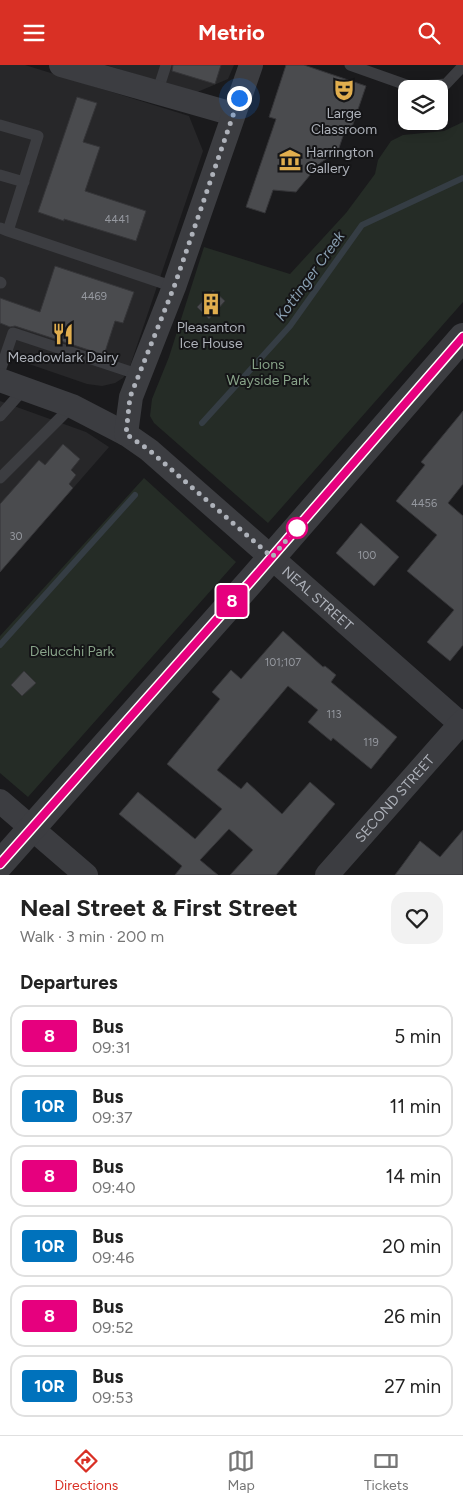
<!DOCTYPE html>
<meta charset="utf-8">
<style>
body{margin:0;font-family:Figtree,sans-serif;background:#f2f2f2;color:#222;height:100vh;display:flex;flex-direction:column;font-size:19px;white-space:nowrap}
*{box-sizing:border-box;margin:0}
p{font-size:16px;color:#767676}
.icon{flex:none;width:28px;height:28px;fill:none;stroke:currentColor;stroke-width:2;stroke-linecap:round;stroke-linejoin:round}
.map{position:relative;height:810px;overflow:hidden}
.sheet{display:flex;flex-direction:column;background:#fff;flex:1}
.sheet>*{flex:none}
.badge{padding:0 10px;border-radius:4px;font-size:18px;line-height:32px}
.controls{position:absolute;left:398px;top:15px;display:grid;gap:10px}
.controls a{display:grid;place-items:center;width:50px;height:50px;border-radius:10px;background:#fff;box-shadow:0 2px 12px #0003;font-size:25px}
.you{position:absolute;width:25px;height:25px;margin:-12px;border:4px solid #fff;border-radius:50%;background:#1a73e8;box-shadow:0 0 0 8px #1a73e833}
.map>.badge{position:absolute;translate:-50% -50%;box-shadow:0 0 0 2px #fff}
h2{padding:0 20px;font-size:19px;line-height:45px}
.round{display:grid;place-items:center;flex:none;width:52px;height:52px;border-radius:15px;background:#f2f2f2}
.head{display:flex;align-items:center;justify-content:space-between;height:85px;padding:0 20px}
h1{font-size:24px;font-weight:700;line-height:38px}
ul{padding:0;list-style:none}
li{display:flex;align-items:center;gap:15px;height:62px;margin:0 10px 8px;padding:0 10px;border:2px solid #e0e0e0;border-radius:15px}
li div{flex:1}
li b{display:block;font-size:19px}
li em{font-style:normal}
li .badge{min-width:55px;font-weight:700;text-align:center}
header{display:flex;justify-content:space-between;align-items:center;height:65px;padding:0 20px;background:#d93025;color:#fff;font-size:22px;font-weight:700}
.tabs{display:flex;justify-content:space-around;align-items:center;height:70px;border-top:1px solid #e0e0e0;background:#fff;font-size:14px;color:#767676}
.tabs a{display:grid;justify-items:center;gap:2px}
.tabs .on{color:#d93025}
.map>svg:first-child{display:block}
.built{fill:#272729}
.green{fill:#252c26}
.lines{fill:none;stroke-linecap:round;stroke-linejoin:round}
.stream{stroke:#353d44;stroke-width:6}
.building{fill:#4a4b4e;stroke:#353538}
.service{stroke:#3c3d41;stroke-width:11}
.minor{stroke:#3c3d41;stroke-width:24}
.tertiary{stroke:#3c3d41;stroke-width:28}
.line-casing{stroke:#fff;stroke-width:11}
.line{stroke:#e6007e;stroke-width:8}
.walk{stroke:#aeb2ba;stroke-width:5;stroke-dasharray:0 9}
.stop-dot{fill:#fff;stroke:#e6007e;stroke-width:2.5}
.labels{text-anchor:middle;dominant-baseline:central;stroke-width:4;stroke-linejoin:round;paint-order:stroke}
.number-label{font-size:11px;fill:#95989f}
.poi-label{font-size:14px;fill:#aeb2ba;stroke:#151517}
.park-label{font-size:14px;fill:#88a389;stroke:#151517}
.street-label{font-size:14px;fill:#aeb2ba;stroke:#151517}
.water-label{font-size:15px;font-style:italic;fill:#899fb1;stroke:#151517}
</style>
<header><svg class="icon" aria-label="menu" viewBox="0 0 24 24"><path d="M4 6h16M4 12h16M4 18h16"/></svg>Metrio<svg class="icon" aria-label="search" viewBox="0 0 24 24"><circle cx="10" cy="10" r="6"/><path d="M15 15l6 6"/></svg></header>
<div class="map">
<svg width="463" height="810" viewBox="0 0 463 810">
<rect width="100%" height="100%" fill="#1a1a1c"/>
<path class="built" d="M 0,0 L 25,0 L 189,51 L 203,86 L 130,301 L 123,313 L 115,318 L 102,321 L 87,319 L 0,289 Z
M 106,0 L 234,0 L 228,14 L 195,28 Z
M 0,336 L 86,367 L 109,382 L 0,507 Z"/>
<path class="green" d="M 463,57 L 463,237 L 268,458 L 154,358 L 150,351 L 152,334 L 169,292 L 204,182 L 290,209 L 346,148 L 375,109 L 378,95 L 391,76 L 403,70 L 444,66 Z
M 144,413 L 236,497 L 28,732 L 0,708 L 0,571 Z"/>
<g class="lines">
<path class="stream" d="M 202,358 L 290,261 L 362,160 L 463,113
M 0,580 L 135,430"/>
</g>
<path class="building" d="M 173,0 L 221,0 L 215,19 L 172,6 Z
M 286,0 L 304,0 L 366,21 L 352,62 L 344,68 L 338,86 L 320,98 L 296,127 L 273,125 L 265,148 L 246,142 L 276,54 L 269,52 Z
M 77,32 L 97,38 L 83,77 L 100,82 L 85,126 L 146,146 L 136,176 L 64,154 L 64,156 L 38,147 Z
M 55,201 L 134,227 L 123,258 L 115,256 L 104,290 L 15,261 L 10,262 L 0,258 L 0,233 L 40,247 Z
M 213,225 L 225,236 L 209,254 L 197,242 Z
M 463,346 L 463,419 L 448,438 L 463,451 L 463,580 L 450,596 L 427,577 L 454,545 L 407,506 L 437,470 L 396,436 L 425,400 L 421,397 Z
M 63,379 L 80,394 L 71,405 L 76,410 L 69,419 L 73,423 L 0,507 L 0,439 L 39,395 L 45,400 Z
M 361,458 L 399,492 L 374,521 L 336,488 Z
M 283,566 L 323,602 L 325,601 L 336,610 L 331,617 L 397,672 L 371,704 L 333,673 L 331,676 L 308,657 L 318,645 L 288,621 L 217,705 L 241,724 L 247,717 L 282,749 L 310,717 L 335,739 L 276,810 L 230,810 L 253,785 L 229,764 L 200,795 L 218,810 L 175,810 L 182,801 L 119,749 L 138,727 L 195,774 L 222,744 L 167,699 L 220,634 L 212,627 L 231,605 L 241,614 Z
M 24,606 L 36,618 L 22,631 L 11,620 Z
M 463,765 L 463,810 L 395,810 L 420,776 L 440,792 Z"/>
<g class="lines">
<path class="service" d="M 350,0 L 412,22 L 446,19 L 463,1
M 157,28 L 166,0
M 0,60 L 38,71 L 8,166 L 0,163
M 0,110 L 24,117
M 8,166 L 174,222
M 0,217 L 1,218
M 0,306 L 13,268 L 140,310
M 0,351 L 24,324
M 0,413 L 72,341"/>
<g class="minor">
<path d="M 61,0 L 233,49"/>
<path id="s1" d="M 0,315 L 72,341 L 126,369 L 149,385 L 463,661"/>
<path d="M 126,369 L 131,332 L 174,222 L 251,0"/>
<path d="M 0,736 L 86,810"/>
<path id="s2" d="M 327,810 L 463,656"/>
</g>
<path class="tertiary" d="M 0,799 L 251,516 L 463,272"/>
</g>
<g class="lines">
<g class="line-casing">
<path id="line" d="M 0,799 L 251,516 L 463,272"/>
</g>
<use href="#line" class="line"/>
<path class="walk" d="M 239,33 L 174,222 L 130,332 L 126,369 L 149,385 L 272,492 L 297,463"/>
</g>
<defs>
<g id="theatre-bare" transform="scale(1.725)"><path d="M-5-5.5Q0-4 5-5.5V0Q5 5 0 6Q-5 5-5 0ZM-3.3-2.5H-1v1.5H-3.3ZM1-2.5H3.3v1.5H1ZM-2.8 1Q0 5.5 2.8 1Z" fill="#e1ae4e" stroke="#151517" stroke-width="2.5" paint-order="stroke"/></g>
<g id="museum-bare" transform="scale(1.725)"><path d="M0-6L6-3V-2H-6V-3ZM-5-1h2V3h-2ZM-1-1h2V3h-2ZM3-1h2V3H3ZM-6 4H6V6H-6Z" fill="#e1ae4e" stroke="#151517" stroke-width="2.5" paint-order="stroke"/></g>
<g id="building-bare" transform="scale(1.725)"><path d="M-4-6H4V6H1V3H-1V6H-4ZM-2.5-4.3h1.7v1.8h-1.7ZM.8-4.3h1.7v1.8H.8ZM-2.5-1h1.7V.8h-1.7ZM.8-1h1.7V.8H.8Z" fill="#e1ae4e" stroke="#151517" stroke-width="2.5" paint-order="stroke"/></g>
<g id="restaurant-bare" transform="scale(1.725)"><path d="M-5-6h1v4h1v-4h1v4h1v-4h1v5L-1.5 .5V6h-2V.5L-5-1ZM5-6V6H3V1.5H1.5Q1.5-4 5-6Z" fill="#e1ae4e" stroke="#151517" stroke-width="2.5" paint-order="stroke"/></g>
</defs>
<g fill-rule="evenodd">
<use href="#theatre-bare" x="344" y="25"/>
<use href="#museum-bare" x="290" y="95"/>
<use href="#building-bare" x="211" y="239"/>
<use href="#restaurant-bare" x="63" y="269"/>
</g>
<circle class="stop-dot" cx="297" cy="463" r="10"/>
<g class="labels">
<g class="number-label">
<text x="117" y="154">4441</text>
<text x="94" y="231">4469</text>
<text x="424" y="438">4456</text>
<text x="16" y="471">30</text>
<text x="367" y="490">100</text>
<text x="283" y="597">101;107</text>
<text x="334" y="649">113</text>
<text x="371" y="677">119</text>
</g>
<g class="poi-label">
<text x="344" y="48">Large<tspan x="344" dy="16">Classroom</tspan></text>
<text x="306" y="87" text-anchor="start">Harrington<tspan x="306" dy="16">Gallery</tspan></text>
<text x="211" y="262">Pleasanton<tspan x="211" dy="16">Ice House</tspan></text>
<text x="63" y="292">Meadowlark Dairy</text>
</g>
<g class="park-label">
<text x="268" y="299">Lions<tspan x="268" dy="16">Wayside Park</tspan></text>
<text x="72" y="586">Delucchi Park</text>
</g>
<g class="street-label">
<text stroke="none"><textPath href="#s1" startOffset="390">NEAL STREET</textPath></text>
<text stroke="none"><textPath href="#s2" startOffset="102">SECOND STREET</textPath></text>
</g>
<g class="water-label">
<text transform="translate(310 211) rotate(-54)">Kottinger Creek</text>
</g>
</g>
</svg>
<div class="controls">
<a><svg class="icon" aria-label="layers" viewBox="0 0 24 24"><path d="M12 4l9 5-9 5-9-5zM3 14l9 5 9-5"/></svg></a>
</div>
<div class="you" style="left:239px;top:33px"></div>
<b class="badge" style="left:232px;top:536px;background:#e6007e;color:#fff">8</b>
</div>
<section class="sheet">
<div class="head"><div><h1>Neal Street &amp; First Street</h1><p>Walk · 3 min · 200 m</p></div><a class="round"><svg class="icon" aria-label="heart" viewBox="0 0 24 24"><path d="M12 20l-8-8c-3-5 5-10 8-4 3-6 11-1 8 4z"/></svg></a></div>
<h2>Departures</h2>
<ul>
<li><span class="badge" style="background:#e6007e;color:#fff">8</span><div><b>Bus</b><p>09:31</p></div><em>5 min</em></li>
<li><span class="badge" style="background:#0072bc;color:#fff">10R</span><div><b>Bus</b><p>09:37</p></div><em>11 min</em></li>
<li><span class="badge" style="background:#e6007e;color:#fff">8</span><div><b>Bus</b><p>09:40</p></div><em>14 min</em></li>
<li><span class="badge" style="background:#0072bc;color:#fff">10R</span><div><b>Bus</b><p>09:46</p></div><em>20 min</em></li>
<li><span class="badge" style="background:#e6007e;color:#fff">8</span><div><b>Bus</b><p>09:52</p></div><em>26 min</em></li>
<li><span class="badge" style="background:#0072bc;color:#fff">10R</span><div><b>Bus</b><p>09:53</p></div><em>27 min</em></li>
</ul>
</section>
<nav class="tabs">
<a class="on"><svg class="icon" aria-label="directions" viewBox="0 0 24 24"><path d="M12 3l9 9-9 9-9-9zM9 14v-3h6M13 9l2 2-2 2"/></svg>Directions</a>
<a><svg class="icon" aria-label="map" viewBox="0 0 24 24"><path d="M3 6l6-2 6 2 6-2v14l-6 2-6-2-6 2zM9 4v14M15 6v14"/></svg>Map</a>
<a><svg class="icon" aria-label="tickets" viewBox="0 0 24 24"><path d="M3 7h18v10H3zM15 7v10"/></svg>Tickets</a>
</nav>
